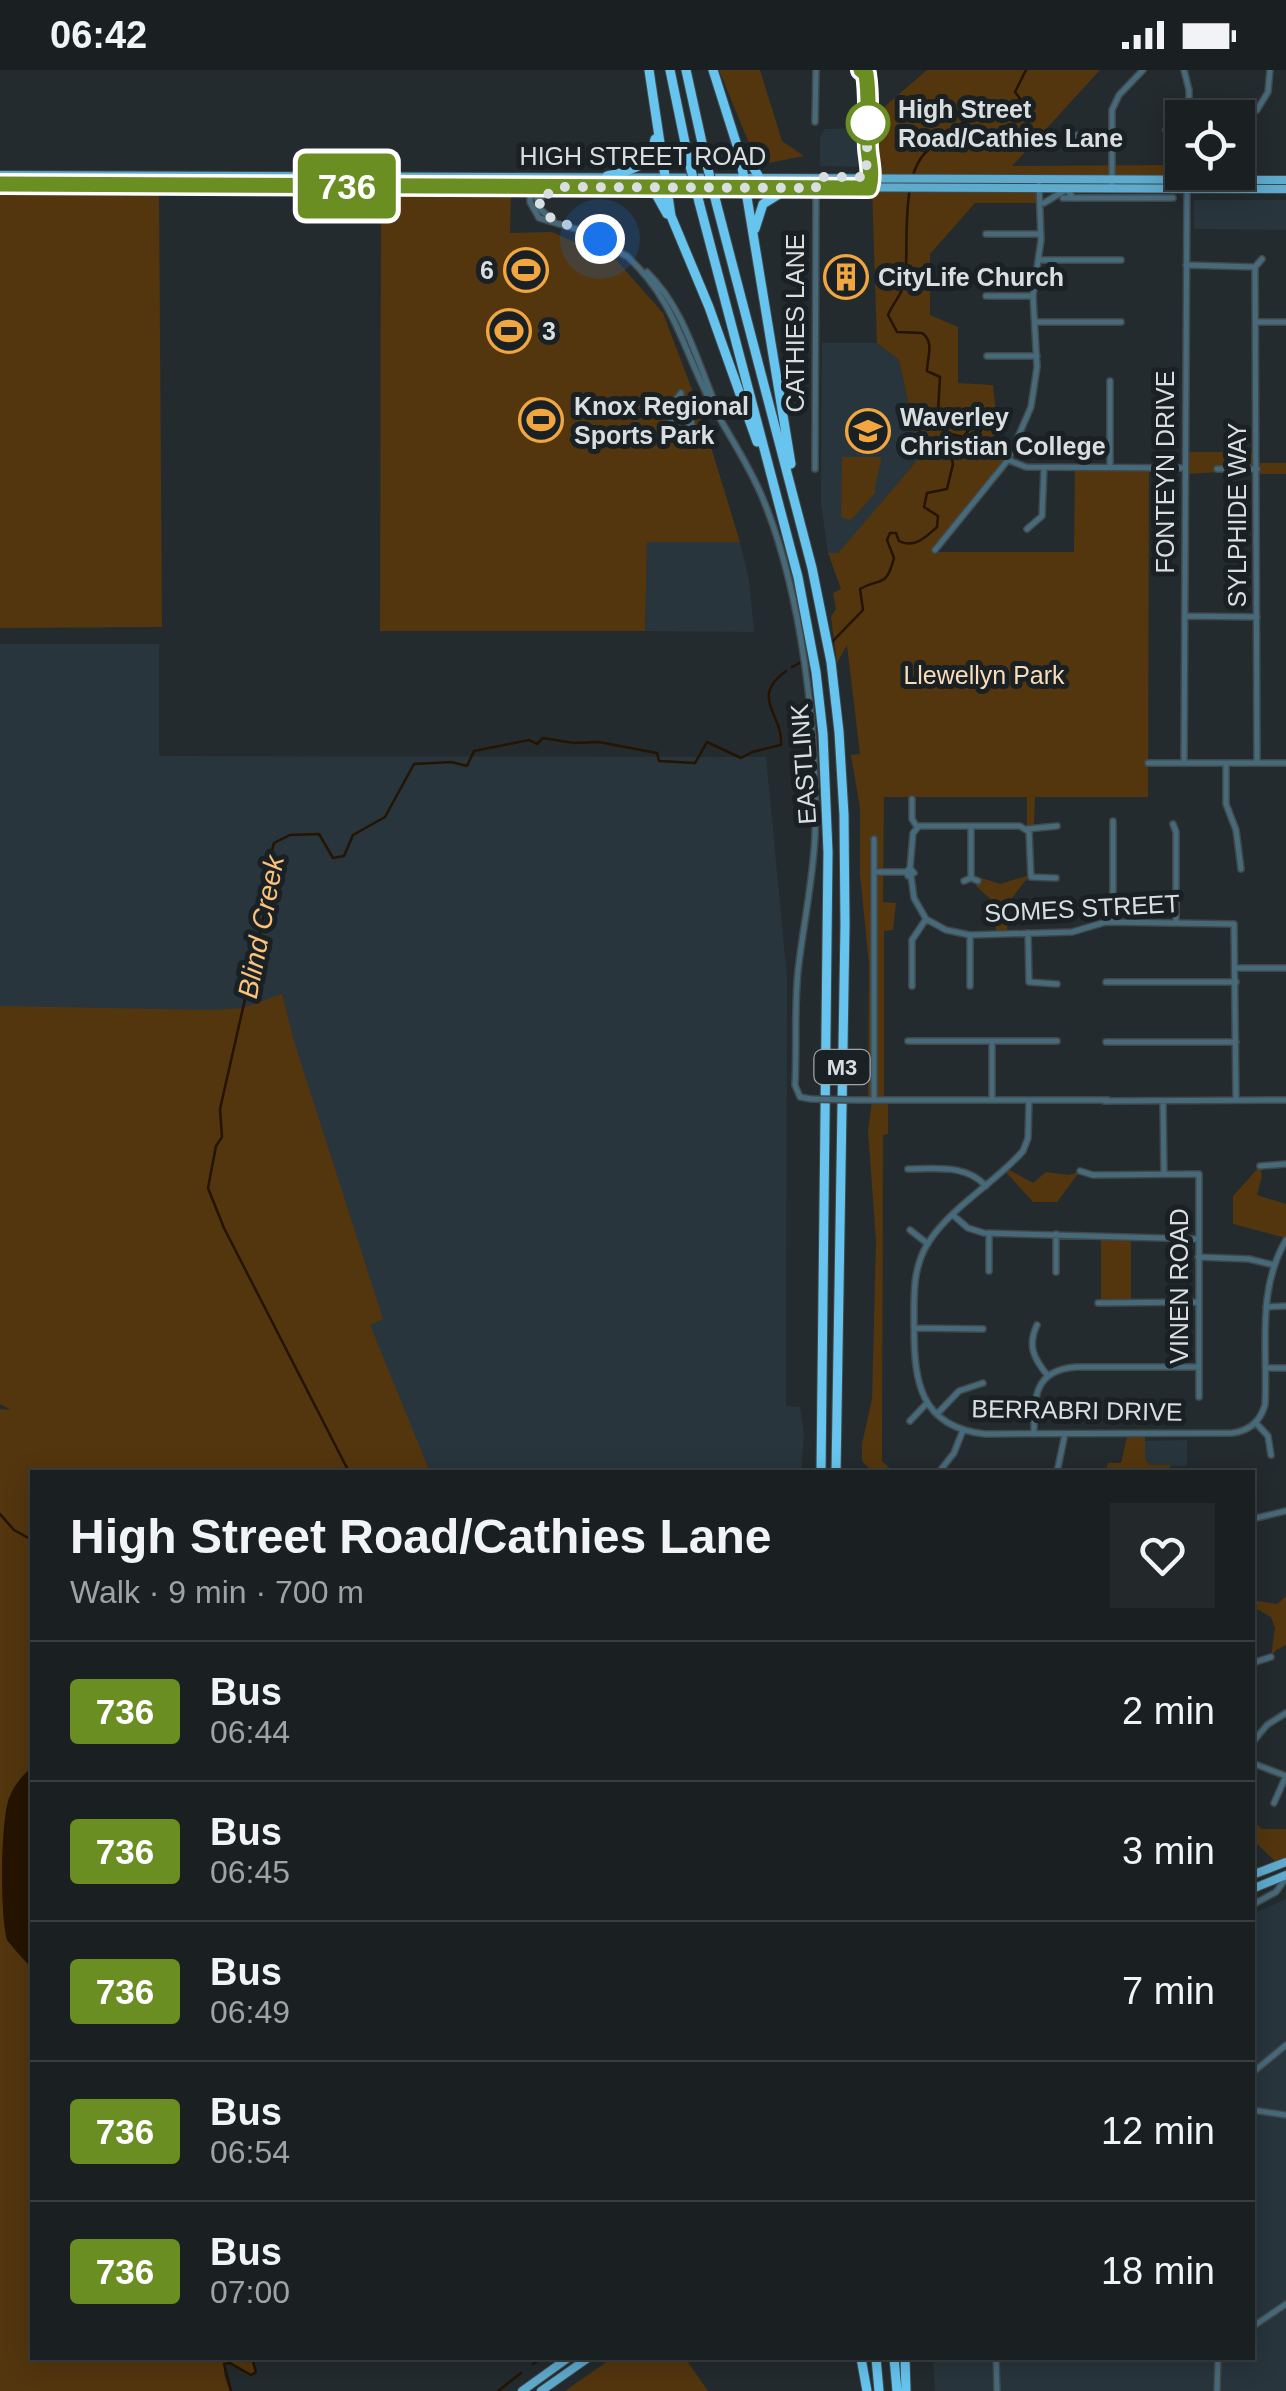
<!DOCTYPE html>
<meta charset="utf-8">
<style>
body{margin:0;font-family:Helvetica,sans-serif;background:#23282a;color:#f1f3f6;height:100vh;display:flex;flex-direction:column;font-size:38px;white-space:nowrap}
*{box-sizing:border-box;margin:0}
p{font-size:32px;color:#9fa3a5}
.icon{flex:none;width:55px;height:55px;fill:none;stroke:currentColor;stroke-width:2;stroke-linecap:round;stroke-linejoin:round}
.map{position:relative;flex:1;overflow:hidden}
.side{position:absolute;left:30px;top:1400px;width:1225px;height:890px;display:flex;flex-direction:column;background:#1a2022;border-radius:0px;box-shadow:0 5px 25px #0003,0 0 0 2px #383e40}
.side>*{flex:none}
.badge{padding:0 20px;border-radius:8px;font-size:35px;line-height:65px}
.tools{position:absolute;left:1165px;top:30px;display:grid;gap:20px}
.tools a{display:grid;place-items:center;width:90px;height:90px;border-radius:0px;background:#1a2022;box-shadow:0 5px 25px #0003,0 0 0 2px #383e40;font-size:50px}
.you{position:absolute;width:50px;height:50px;margin:-25px;border:8px solid #fff;border-radius:50%;background:#1a73e8;box-shadow:0 0 0 15px #1a73e833}
.map>.badge{position:absolute;translate:-50% -50%;box-shadow:0 0 0 5px #fff}
.round{display:grid;place-items:center;flex:none;width:105px;height:105px;border-radius:0px;background:#23282a}
.summary{display:flex;align-items:center;justify-content:space-between;height:170px;padding:0 40px}
h1{font-size:48px;font-weight:700;line-height:75px}
ul{padding:0;list-style:none}
li{display:flex;align-items:center;gap:30px;height:140px;padding:0 40px;border-top:2px solid #383e40}
li div{flex:1}
li b{display:block;font-size:38px}
li em{font-style:normal}
li .badge{min-width:110px;font-weight:700;text-align:center}
.status{display:flex;justify-content:space-between;align-items:center;height:70px;padding:0 50px;background:#1a2022;direction:ltr}
.status svg{height:28px;fill:currentColor}
.map>svg:first-child{display:block}
.built{fill:#28353c}
.green{fill:#53360e}
.water{fill:#241401}
.lines{fill:none;stroke-linecap:round;stroke-linejoin:round}
.stream{stroke:#241401;stroke-width:2.5}
.minor-casing{stroke:#40484a;stroke-width:8}
.major-casing{stroke:#40484a;stroke-width:10}
.highway-casing{stroke:#40484a;stroke-width:11}
.minor{stroke:#476a7b;stroke-width:5}
.major{stroke:#5eabce;stroke-width:8}
.highway{stroke:#66c4ee;stroke-width:9}
.minor-bridge-casing{stroke:#40484a;stroke-width:8;stroke-linecap:butt}
.highway-bridge-casing{stroke:#40484a;stroke-width:11;stroke-linecap:butt}
.minor-bridge{stroke:#476a7b;stroke-width:5}
.highway-bridge{stroke:#66c4ee;stroke-width:9}
.line-casing{stroke:#fff;stroke-width:22}
.line{stroke:#6b8e23;stroke-width:15}
.walk{stroke:#d9dee0;stroke-width:10;stroke-dasharray:0 18}
.stop-dot{fill:#fff;stroke:#6b8e23;stroke-width:5}
.labels{text-anchor:middle;dominant-baseline:central;stroke-width:10;stroke-linejoin:round;paint-order:stroke}
.shield{fill:#1a2125;stroke:#a0a5a8;stroke-width:2.5}
.shield-label{font-size:22px;font-weight:bold;fill:#d9dee0}
.stop-label{font-size:25px;font-weight:bold;fill:#d9dee0;stroke:#1a2125;text-anchor:start}
.street-label{font-size:25px;fill:#d9dee0;stroke:#1a2125}
.poi-label{font-size:25px;font-weight:bold;fill:#d9dee0;stroke:#1a2125;text-anchor:start}
.park-label{font-size:25px;fill:#fadcba;stroke:#1a2125}
.water-label{font-size:28px;font-style:italic;fill:#fcc17b;stroke:#1a2125}
</style>
<div class="status"><b>06:42</b><svg viewBox="0 0 49 12"><path d="M0 12V9h3v3zM5 12V6h3v6zM10 12V3h3v9zM15 12V0h3v12zM26 1h20v11H26zM47 4h2v5h-2z"/></svg></div>
<div class="map">
<svg width="1286" height="2321" viewBox="0 0 1286 2321">
<rect width="100%" height="100%" fill="#232b2e"/>
<path class="built" d="M 868,58 L 866,97 L 820,96 L 820,67 L 825,59 Z
M 1194,130 L 1286,130 L 1286,160 L 1194,159 Z
M 822,273 L 877,273 L 899,290 L 920,387 L 838,483 L 828,483 L 821,434 Z
M 647,471 L 740,472 L 749,510 L 754,562 L 645,561 Z
M 0,574 L 159,574 L 159,686 L 766,687 L 787,907 L 786,1336 L 800,1337 L 804,1364 L 801,1402 L 80,1402 L 0,1160 Z
M 1187,1370 L 1187,1396 L 1151,1396 L 1145,1389 L 1144,1371 Z
M 1286,1829 L 1286,2321 L 935,2321 L 933,2288 L 1252,2288 L 1253,1844 Z"/>
<path class="green" d="M 719,0 L 760,0 L 782,71 L 804,86 L 758,95 Z
M 927,0 L 1100,0 L 1012,96 L 1182,95 L 1182,102 L 1218,103 L 1218,110 L 872,107 L 868,51 Z
M 872,118 L 1039,119 L 1039,133 L 975,133 L 930,184 L 930,245 L 958,257 L 958,313 L 993,315 L 997,352 L 992,382 L 1010,386 L 936,482 L 1074,482 L 1075,398 L 1149,397 L 1148,727 L 1035,727 L 1034,756 L 1027,759 L 1027,727 L 884,727 L 883,832 L 896,833 L 893,860 L 884,861 L 884,1030 L 888,1030 L 888,1064 L 883,1065 L 882,1391 L 894,1402 L 873,1402 L 862,1391 L 862,1374 L 872,1329 L 876,1171 L 868,1060 L 872,1031 L 868,1030 L 869,894 L 860,804 L 860,738 L 851,685 L 860,684 L 847,575 L 837,593 L 831,547 L 836,539 L 833,523 L 841,519 L 828,483 L 838,483 L 920,387 L 899,290 L 877,273 Z
M 0,121 L 159,122 L 162,557 L 0,558 Z
M 381,124 L 511,125 L 510,163 L 552,162 L 617,191 L 663,243 L 699,338 L 740,472 L 647,472 L 645,561 L 380,561 Z
M 1185,382 L 1257,382 L 1257,393 L 1286,393 L 1286,404 L 1257,404 L 1257,400 L 1185,404 Z
M 842,387 L 881,387 C 880,400 875,409 875,423 L 851,450 L 841,447 Z
M 1030,805 L 1008,833 L 1007,863 L 996,863 L 996,834 L 976,816 L 979,807 L 1000,814 Z
M 282,924 L 294,971 L 383,1249 L 370,1255 L 430,1402 L 32,1402 L 32,2288 L 252,2288 L 255,2303 L 249,2305 L 233,2294 L 224,2294 L 224,2305 L 230,2321 L 0,2321 L 0,1339 L 11,1340 L 0,1334 L 0,936 L 212,940 L 243,938 Z
M 1260,1096 L 1262,1106 L 1257,1125 L 1286,1134 L 1286,1168 L 1233,1154 L 1233,1126 Z
M 1006,1098 L 1033,1113 L 1046,1102 L 1070,1105 L 1080,1101 L 1057,1132 L 1033,1132 L 1004,1100 Z
M 1101,1164 L 1131,1168 L 1131,1232 L 1101,1233 Z
M 1128,1363 L 1145,1363 L 1145,1389 L 1150,1395 L 1170,1395 L 1170,1402 L 1105,1402 L 1108,1393 L 1121,1393 Z
M 1286,1526 L 1286,1575 L 1276,1580 L 1271,1587 L 1275,1558 L 1271,1547 L 1253,1537 L 1252,1530 L 1277,1534 Z
M 1252,1750 L 1262,1759 L 1286,1759 L 1286,1793 L 1279,1795 L 1253,1770 Z
M 612,2288 L 685,2288 L 708,2321 L 565,2321 Z"/>
<path class="water" d="M 32,1697 L 32,1898 C 30,1897 8,1872 7,1870 C 0,1846 0,1754 9,1728 C 14,1715 22,1706 32,1697 Z"/>
<g class="lines">
<path class="stream" d="M 832,572 L 863,540 L 860,519 C 880,507 886,519 894,488 L 887,470 L 890,463 L 896,463 L 899,471 C 914,479 926,467 937,457 L 938,446 L 924,437 L 927,423 L 947,419 L 953,394 L 950,382 L 961,374 L 975,373 L 984,354 L 980,352 L 973,355 L 963,367 L 946,363 L 938,342 L 940,307 L 927,301 C 927,288 935,272 922,263 L 897,262 L 888,245 C 893,233 902,225 905,211 C 910,177 896,88 939,74 C 947,72 955,74 963,74 L 966,67 L 960,59 L 962,53 L 1018,38 L 1021,30 L 1015,22 L 1026,0
M 792,597 L 805,590
M 349,1402 L 224,1158 L 208,1118 L 216,1076 L 222,1067 L 220,1039 L 275,797 L 271,784 L 274,773 L 290,765 L 319,764 L 333,788 L 344,786 L 353,765 L 385,747 L 414,694 L 451,692 L 467,696 L 474,681 L 529,670 L 537,674 L 543,668 L 574,673 L 599,672 L 657,683 L 659,691 L 695,693 L 707,672 L 741,688 L 752,682 L 781,675 C 783,643 749,628 786,601
M 0,1444 L 14,1460 L 32,1470
M 533,2294 L 543,2288
M 231,2321 L 224,2294 L 230,2293 L 251,2305 L 256,2302 L 252,2288
M 498,2321 L 521,2303"/>
<g class="minor-casing">
<path id="minor" d="M 861,0 L 865,4 L 870,0
M 1184,0 L 1189,20 L 1189,48
M 866,4 L 866,107 L 869,118
M 1257,40 L 1268,22 L 1270,0
M 815,52 L 816,0
M 1166,60 L 1170,65 L 1167,70
M 1170,65 L 1182,65
M 1066,68 L 1078,65 L 1112,65
M 869,87 L 871,110
M 531,113 L 530,132 L 539,148 L 586,162 L 626,186
M 537,117 L 540,139 L 553,150
M 1112,119 L 1112,40 L 1119,25 L 1143,0
M 1063,128 L 1173,128
M 537,129 L 560,118
M 1044,133 L 1067,119 L 1073,128
M 986,164 L 1041,164
M 627,186 C 675,231 681,274 709,329 C 727,363 749,394 763,429 C 802,523 818,664 815,766 C 813,811 803,856 798,901 C 794,939 797,977 795,1015 L 800,1027 L 811,1029
M 1039,190 L 1121,190
M 1186,195 L 1255,197 L 1262,189
M 1255,197 L 1257,693
M 647,202 C 683,237 696,288 715,333
M 986,226 L 1033,226
M 1035,252 L 1121,252
M 1257,252 L 1286,252
M 987,286 L 1037,286
M 681,323 L 679,337 L 683,341 L 688,334 L 694,368 L 688,356 L 675,360 L 666,340 L 660,340 L 670,337 Z
M 1008,390 L 1026,397 L 1185,398
M 1110,397 L 1110,311
M 815,399 L 816,117
M 1217,399 L 1257,399
M 1027,459 L 1042,446 L 1044,398
M 935,480 L 1008,390 L 1031,337 L 1037,297 L 1033,226 L 1041,170 L 1039,115
M 1185,546 L 1257,547
M 1148,693 L 1286,693
M 1184,693 L 1187,116
M 1226,693 L 1226,734 L 1236,760 L 1241,799
M 912,729 L 912,749 L 917,757
M 1113,751 L 1113,852
M 1173,754 L 1176,762 L 1176,852
M 971,756 L 971,808
M 1027,759 L 1057,756
M 910,798 L 913,763 L 919,756 L 1020,756 L 1029,762 L 1031,807 L 1056,808
M 910,798 L 914,803 L 908,806 L 906,802 Z
M 874,802 L 906,802
M 911,806 L 914,828 L 926,849 L 946,860 L 970,865 L 1072,862 L 1106,852 L 1234,854 L 1236,1030
M 964,811 L 971,808 L 978,811
M 1028,863 L 1029,912 L 1057,914
M 1236,898 L 1286,898
M 1106,912 L 1236,912
M 912,916 L 912,870 L 926,849
M 970,916 L 970,865
M 908,971 L 1057,971
M 992,972 L 992,1029
M 1106,972 L 1236,972
M 856,1030 L 1108,1030
M 874,1030 L 874,769
M 1029,1030 L 1028,1068 L 1023,1081 C 995,1113 951,1137 928,1173 C 912,1199 914,1226 914,1256 C 914,1310 919,1357 985,1364 L 1232,1363 C 1249,1361 1260,1352 1265,1335 C 1268,1279 1256,1221 1286,1170
M 1104,1031 L 1286,1030
M 1163,1032 L 1164,1104
M 1260,1096 L 1286,1094
M 908,1099 C 936,1099 966,1094 986,1116
M 1080,1101 L 1093,1105 L 1199,1104 L 1199,1327
M 954,1146 L 968,1158 L 984,1163 L 1198,1169
M 910,1160 L 928,1174
M 1198,1187 L 1249,1189 L 1274,1195
M 989,1201 L 989,1163
M 1056,1202 L 1056,1164
M 1098,1233 L 1198,1232
M 1266,1237 L 1286,1236
M 1037,1255 C 1027,1276 1034,1289 1048,1306
M 914,1258 L 983,1259
M 1266,1298 L 1286,1298
M 937,1344 L 959,1321 L 983,1313
M 910,1351 L 927,1333
M 1256,1353 L 1268,1366 L 1271,1385
M 1034,1364 C 1034,1329 1033,1300 1076,1297 L 1199,1297
M 939,1402 L 954,1383 L 963,1360
M 1057,1402 L 1065,1364
M 1252,1449 L 1286,1441
M 1252,1593 L 1271,1587
M 1252,1673 L 1267,1655 L 1286,1643
M 1252,1693 L 1286,1706 L 1274,1733
M 1252,1835 L 1276,1822 L 1286,1808
M 1252,2003 L 1286,1975
M 1252,2040 L 1286,2045
M 1252,2257 L 1286,2234
M 996,2288 L 997,2321
M 1217,2321 L 1218,2288"/>
</g>
<g class="major-casing">
<path id="major" d="M 0,105 L 1286,110
M 0,114 L 1286,119
M 1252,1805 L 1286,1792
M 1252,1819 L 1286,1805
M 522,2321 L 568,2288
M 541,2321 L 588,2288"/>
</g>
<g class="highway-casing">
<path id="highway" d="M 649,0 L 671,146 L 709,237 L 757,372
M 670,0 L 689,92
M 686,0 L 706,91
M 713,0 L 740,85 L 791,394
M 743,80 L 759,107
M 607,106 C 631,101 651,96 655,69
M 649,117 L 657,126 L 667,144
M 699,132 L 798,507 L 816,602 L 823,664 L 828,782 L 821,1402
M 716,132 L 812,498 L 831,592 L 839,662 L 844,745 L 845,855 L 836,1402
M 755,159 L 763,134 L 789,118
M 861,2288 L 867,2321
M 876,2288 L 879,2321
M 894,2288 L 897,2321
M 905,2288 L 906,2321"/>
</g>
<use href="#minor" class="minor"/>
<use href="#major" class="major"/>
<use href="#highway" class="highway"/>
<g class="minor-bridge-casing">
<path id="minor-bridge" d="M 811,1029 L 856,1030"/>
</g>
<g class="highway-bridge-casing">
<path id="highway-bridge" d="M 706,91 L 716,132
M 689,92 L 699,132"/>
</g>
<use href="#minor-bridge" class="minor-bridge"/>
<use href="#highway-bridge" class="highway-bridge"/>
</g>
<g class="lines">
<g class="line-casing">
<path id="line" d="M 0,114 L 869,118 C 873,103 869,92 868,78 C 867,53 870,29 866,4 L 861,0"/>
</g>
<use href="#line" class="line"/>
<path class="walk" d="M 600,169 L 547,146 L 537,129 L 563,117 L 816,118 L 816,107 L 866,107 L 868,53"/>
</g>
<defs>
<g id="stadium-ring" transform="scale(2.25)"><circle r="9.5" fill="#1a2125" stroke="#f1a640" stroke-width="1.5"/><path d="M0-5a6.5 5 0 1 0 0 10a6.5 5 0 1 0 0-10ZM-3.5-1.8h7v3.6h-7Z" fill="#f1a640"/></g>
<g id="building-ring" transform="scale(2.25)"><circle r="9.5" fill="#1a2125" stroke="#f1a640" stroke-width="1.5"/><path d="M-4-6H4V6H1V3H-1V6H-4ZM-2.5-4.3h1.7v1.8h-1.7ZM.8-4.3h1.7v1.8H.8ZM-2.5-1h1.7V.8h-1.7ZM.8-1h1.7V.8H.8Z" fill="#f1a640"/></g>
<g id="school-ring" transform="scale(2.25)"><circle r="9.5" fill="#1a2125" stroke="#f1a640" stroke-width="1.5"/><path d="M0-5L7-2L0 1L-7-2ZM-4 1L0 2.5L4 1V4Q0 6-4 4Z" fill="#f1a640"/></g>
</defs>
<g fill-rule="evenodd">
<use href="#stadium-ring" x="526" y="200"/>
<use href="#building-ring" x="846" y="207"/>
<use href="#stadium-ring" x="509" y="261"/>
<use href="#stadium-ring" x="541" y="350"/>
<use href="#school-ring" x="868" y="361"/>
</g>
<circle class="stop-dot" cx="868" cy="53" r="20"/>
<g class="labels">
<rect class="shield" x="814.5" y="980" width="55" height="34" rx="8"/>
<g class="shield-label">
<text x="842" y="997">M3</text>
</g>
<g class="stop-label">
<text x="898" y="39">High Street<tspan x="898" dy="29">Road/Cathies Lane</tspan></text>
</g>
<g class="street-label">
<text x="643" y="86">HIGH STREET ROAD</text>
<text transform="translate(795 253) rotate(-90)">CATHIES LANE</text>
<text transform="translate(1165 402) rotate(-90)">FONTEYN DRIVE</text>
<text transform="translate(1237 445) rotate(-90)">SYLPHIDE WAY</text>
<text transform="translate(803 694) rotate(-94)">EASTLINK</text>
<text transform="translate(1082 838) rotate(-3)">SOMES STREET</text>
<text transform="translate(1179 1216) rotate(-90)">VINEN ROAD</text>
<text transform="translate(1077 1340) rotate(1)">BERRABRI DRIVE</text>
</g>
<g class="poi-label">
<text x="494" y="200" text-anchor="end">6</text>
<text x="878" y="207">CityLife Church</text>
<text x="542" y="261">3</text>
<text x="574" y="336">Knox Regional<tspan x="574" dy="29">Sports Park</tspan></text>
<text x="900" y="347">Waverley<tspan x="900" dy="29">Christian College</tspan></text>
</g>
<g class="park-label">
<text x="984" y="605">Llewellyn Park</text>
</g>
<g class="water-label">
<text transform="translate(261 857) rotate(-79)">Blind Creek</text>
</g>
</g>
</svg>
<div class="tools">
<a><svg class="icon" aria-label="locate" viewBox="0 0 24 24"><circle cx="12" cy="12" r="6"/><path d="M12 2v4M12 18v4M2 12h4M18 12h4"/></svg></a>
</div>
<div class="you" style="left:600px;top:169px"></div>
<b class="badge" style="left:347px;top:116px;background:#6b8e23;color:#fff">736</b>
<section class="side">
<div class="summary"><div><h1>High Street Road/Cathies Lane</h1><p>Walk · 9 min · 700 m</p></div><a class="round"><svg class="icon" aria-label="heart" viewBox="0 0 24 24"><path d="M12 20l-8-8c-3-5 5-10 8-4 3-6 11-1 8 4z"/></svg></a></div>
<ul>
<li><span class="badge" style="background:#6b8e23;color:#fff">736</span><div><b>Bus</b><p>06:44</p></div><em>2 min</em></li>
<li><span class="badge" style="background:#6b8e23;color:#fff">736</span><div><b>Bus</b><p>06:45</p></div><em>3 min</em></li>
<li><span class="badge" style="background:#6b8e23;color:#fff">736</span><div><b>Bus</b><p>06:49</p></div><em>7 min</em></li>
<li><span class="badge" style="background:#6b8e23;color:#fff">736</span><div><b>Bus</b><p>06:54</p></div><em>12 min</em></li>
<li><span class="badge" style="background:#6b8e23;color:#fff">736</span><div><b>Bus</b><p>07:00</p></div><em>18 min</em></li>
</ul>
</section>
</div>
